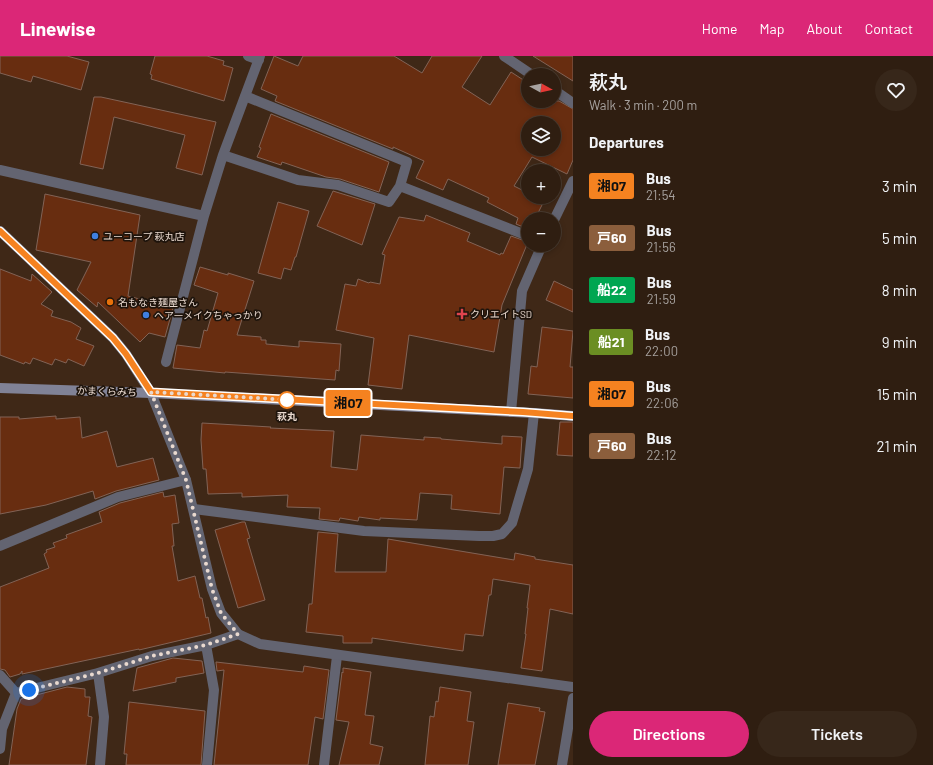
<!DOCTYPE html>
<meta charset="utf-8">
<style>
body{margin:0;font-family:Barlow,"Noto Sans JP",sans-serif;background:#37271a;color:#f1f3f6;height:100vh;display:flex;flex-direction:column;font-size:15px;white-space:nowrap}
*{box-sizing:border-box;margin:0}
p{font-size:13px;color:#a7a29f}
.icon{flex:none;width:22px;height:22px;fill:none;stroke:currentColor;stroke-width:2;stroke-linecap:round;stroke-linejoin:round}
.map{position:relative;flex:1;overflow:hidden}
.drawer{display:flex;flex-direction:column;background:#2f1e11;width:360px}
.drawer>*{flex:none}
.badge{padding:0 8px;border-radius:3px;font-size:14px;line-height:26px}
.needle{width:26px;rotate:98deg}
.buttons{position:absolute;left:521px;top:12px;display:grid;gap:8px}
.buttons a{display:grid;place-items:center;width:40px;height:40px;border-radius:50%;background:#2f1e11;box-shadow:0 2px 6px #0003,0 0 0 1px #4a3c31;font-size:20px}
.you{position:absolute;width:20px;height:20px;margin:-10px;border:3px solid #fff;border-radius:50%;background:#1a73e8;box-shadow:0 0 0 6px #1a73e833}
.map>.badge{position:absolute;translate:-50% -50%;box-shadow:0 0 0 2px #fff}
h2{padding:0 16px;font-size:15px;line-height:36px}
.round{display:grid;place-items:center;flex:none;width:42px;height:42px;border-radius:21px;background:#37271a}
.headline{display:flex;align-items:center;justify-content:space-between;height:68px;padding:0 16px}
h1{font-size:19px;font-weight:600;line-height:30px}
.primary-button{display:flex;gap:8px;margin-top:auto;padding:8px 16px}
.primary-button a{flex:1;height:46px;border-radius:24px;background:#db2777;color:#fff;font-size:16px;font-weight:600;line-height:46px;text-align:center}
.primary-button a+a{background:#37271a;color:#f1f3f6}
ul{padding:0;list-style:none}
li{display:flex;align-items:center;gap:12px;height:52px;padding:0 16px}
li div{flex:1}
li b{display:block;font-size:15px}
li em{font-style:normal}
li .badge{min-width:44px;font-weight:700;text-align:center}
header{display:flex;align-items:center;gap:24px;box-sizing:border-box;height:56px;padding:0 20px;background:#db2777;color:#fff}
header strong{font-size:19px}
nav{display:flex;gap:22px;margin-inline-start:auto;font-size:14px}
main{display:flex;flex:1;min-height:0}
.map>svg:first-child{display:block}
.building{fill:#682d10;stroke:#826356;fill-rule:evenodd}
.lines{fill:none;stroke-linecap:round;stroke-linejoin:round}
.minor{stroke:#636471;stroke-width:10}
.tertiary{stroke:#636471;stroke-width:10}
.secondary{stroke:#808296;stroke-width:10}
.line-casing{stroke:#fff;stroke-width:9}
.line{stroke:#f58220;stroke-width:6}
.walk{stroke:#e9d9cf;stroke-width:4;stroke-dasharray:0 7.2}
.shop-dot{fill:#3f7fe0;stroke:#1e140c;stroke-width:1.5}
.food-dot{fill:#e8710a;stroke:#1e140c;stroke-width:1.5}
.health-dot{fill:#e0444e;stroke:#1e140c;stroke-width:1.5}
.stop-dot{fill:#fff;stroke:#f58220;stroke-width:2}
.labels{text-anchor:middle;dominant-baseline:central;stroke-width:3.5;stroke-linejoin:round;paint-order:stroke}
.poi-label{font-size:10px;fill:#e9d9cf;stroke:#1e140c;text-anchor:start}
.street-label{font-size:10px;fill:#e9d9cf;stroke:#1e140c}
.stop-label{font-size:10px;font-weight:bold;fill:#e9d9cf;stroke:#1e140c}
</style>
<header>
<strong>Linewise</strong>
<nav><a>Home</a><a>Map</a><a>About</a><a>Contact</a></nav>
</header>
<main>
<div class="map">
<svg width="573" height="709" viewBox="0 0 573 709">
<rect width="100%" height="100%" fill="#3f2817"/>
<path class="building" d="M 0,0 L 67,0 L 89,6 L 81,34 L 33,20 L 31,26 L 0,17 Z
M 155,0 L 207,0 L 224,5 L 223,9 L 233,12 L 224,45 L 151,23 L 152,19 L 150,18 Z
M 274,0 L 298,10 L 303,0 L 394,0 L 422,17 L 432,0 L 482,0 L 462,31 L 490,49 L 511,16 L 528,27 L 528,45 L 559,45 L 573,53 L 573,104 L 567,118 L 532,101 L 514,130 L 528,137 L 528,141 L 536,141 L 544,145 L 535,163 L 528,163 L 528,173 L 516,168 L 518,162 L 487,146 L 489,142 L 448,123 L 443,134 L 416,122 L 424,105 L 393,91 L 393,93 L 275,45 L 277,40 L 261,33 ZM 528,67 L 554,67 L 554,93 L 528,93 Z
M 533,0 L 573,0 L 573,25 Z
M 94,41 L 101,41 L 216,66 L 202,119 L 176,112 L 185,79 L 114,61 L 103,113 L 80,108 Z
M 271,58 L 389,106 L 379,136 L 340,123 L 326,121 L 282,106 L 281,109 L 257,101 L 261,92 L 259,91 Z
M 333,135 L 375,148 L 362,189 L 317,170 Z
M 45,138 L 140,159 L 128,240 L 173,252 L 165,281 L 149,277 L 140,286 L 98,246 L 97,251 L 77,234 L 91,206 L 36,194 Z
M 278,146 L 309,155 L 296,201 L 295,201 L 291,214 L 284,212 L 281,223 L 258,217 Z
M 426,159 L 470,177 L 467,185 L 500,199 L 501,197 L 503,198 L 511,180 L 528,186 L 502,249 L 494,296 L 409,279 L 402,333 L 368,329 L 374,282 L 336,274 L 345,228 L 356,230 L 358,223 L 369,227 L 370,226 L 380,228 L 385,199 L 382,198 L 399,161 L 424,165 Z
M 200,211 L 228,219 L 228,217 L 254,225 L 237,279 L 261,281 L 261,284 L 266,284 L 266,288 L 299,291 L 299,285 L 341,288 L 339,315 L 336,314 L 335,324 L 225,316 L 225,317 L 173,312 L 177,289 L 200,292 L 204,274 L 207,275 L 218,237 L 194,229 Z
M 0,213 L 31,225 L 32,218 L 52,236 L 41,248 L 53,255 L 51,260 L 71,266 L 81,272 L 76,283 L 94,290 L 84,310 L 68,303 L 66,307 L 55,303 L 52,309 L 33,302 L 30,308 L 25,306 L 24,308 L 0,299 Z
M 554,225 L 573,234 L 573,256 L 546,244 Z
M 542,271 L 573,275 L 570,311 L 573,311 L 573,342 L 528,338 L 531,310 L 537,311 Z
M 56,360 L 56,363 L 80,361 L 82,382 L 107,375 L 117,411 L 153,402 L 159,424 L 116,435 L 95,443 L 93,435 L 46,449 L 0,458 L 0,361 L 19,361 L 19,363 Z
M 560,366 L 573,366 L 573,400 L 557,399 Z
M 202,367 L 271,371 L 270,372 L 334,375 L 331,411 L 357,414 L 361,379 L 424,384 L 424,381 L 441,382 L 441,383 L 502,388 L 502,380 L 522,381 L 520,412 L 504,411 L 500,458 L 451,453 L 452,439 L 420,437 L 417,464 L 380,462 L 380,464 L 359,461 L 358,465 L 340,462 L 339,465 L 319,463 L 320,452 L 287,451 L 288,439 L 242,441 L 242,437 L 208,438 L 206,413 L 203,413 L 201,384 Z
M 163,436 L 164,441 L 175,439 L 179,467 L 172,468 L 174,490 L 172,490 L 178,525 L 195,520 L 200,542 L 202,542 L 206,562 L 208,561 L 211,577 L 139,594 L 139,593 L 22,618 L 22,615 L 20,618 L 10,621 L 5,614 L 0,613 L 0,531 L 49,512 L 44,498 L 47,496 L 46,494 L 55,491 L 53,487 L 67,482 L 66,479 L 102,466 L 99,456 L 120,447 Z
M 242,466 L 245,466 L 250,482 L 247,483 L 265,544 L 238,552 L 215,474 Z
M 318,476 L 338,478 L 335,516 L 386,516 L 388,483 L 514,504 L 515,497 L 535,501 L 535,503 L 573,509 L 573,558 L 550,553 L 542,615 L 521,612 L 526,578 L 525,578 L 528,552 L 527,552 L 530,529 L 493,523 L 491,539 L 489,539 L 483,580 L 465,578 L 463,595 L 372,582 L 372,587 L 343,587 L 343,580 L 306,576 L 309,548 L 312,548 Z
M 173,602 L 202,605 L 204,617 L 176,622 L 176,626 L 133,635 L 137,612 Z
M 216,606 L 303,616 L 304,610 L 329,614 L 323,663 L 315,661 L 308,709 L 214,709 L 224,614 L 217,615 Z
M 343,612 L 371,616 L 365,659 L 374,660 L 370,688 L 383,691 L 379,709 L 339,709 L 349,666 L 336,664 L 342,616 L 343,617 Z
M 67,631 L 85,633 L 85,641 L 90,641 L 88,660 L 92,661 L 86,709 L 9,709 L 17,653 L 21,643 Z
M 440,631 L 471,636 L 467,665 L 474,666 L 468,709 L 425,709 L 430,660 L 434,661 L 436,645 L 438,646 Z
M 129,646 L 205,655 L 201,709 L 126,709 L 127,698 L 124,698 Z
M 508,647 L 540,652 L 539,655 L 545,656 L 535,709 L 498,709 Z"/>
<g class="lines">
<path class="minor" d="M 248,0 L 259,4
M 504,0 L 532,19
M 554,34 L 573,47
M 245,40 L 407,106 L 400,130 L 528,180
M 223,99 L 298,124 L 338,129 L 389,146 L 400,130
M 0,114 L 204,160
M 554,164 L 573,125
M 166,306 L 204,160 L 223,99 L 260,0
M 511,356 L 522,235 L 542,189
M 194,453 L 364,475 L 479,480 L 493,480 L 502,478 L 512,467 L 528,413 L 534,357
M 0,490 L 118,441 L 186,424
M 206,589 L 214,634 L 207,709
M 98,617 L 104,661 L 100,709
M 0,619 L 16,637
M 0,693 L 2,673 L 16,637 L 98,617 L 152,600 L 206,589 L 238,578
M 324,709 L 337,600
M 562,709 L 573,642"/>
<path class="tertiary" d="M 0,175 L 113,282 L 126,298 L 151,337 L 186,424 L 212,533 L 221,557 L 238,578 L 260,588 L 573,631"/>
<path class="secondary" d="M 0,332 L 151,337 L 534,357 L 573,360"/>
</g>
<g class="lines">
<g class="line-casing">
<path id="line" d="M 0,175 L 113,282 L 126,298 L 151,336 L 523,356 L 573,360"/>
</g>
<use href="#line" class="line"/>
<path class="walk" d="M 29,634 L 98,617 L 152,600 L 206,589 L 238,578 L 221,557 L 212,533 L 186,424 L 151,336 L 292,344 L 287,344"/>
</g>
<g class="shop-dot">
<circle cx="95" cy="180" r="4"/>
<circle cx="146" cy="259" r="4"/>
</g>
<circle class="food-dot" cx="110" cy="246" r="4"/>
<path class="health-dot" d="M460 252h4v4h4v4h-4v4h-4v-4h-4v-4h4z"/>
<circle class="stop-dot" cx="287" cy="344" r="8"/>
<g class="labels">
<g class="poi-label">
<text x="103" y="180">ユーコープ 萩丸店</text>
<text x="118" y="246">名もなき麺屋さん</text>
<text x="470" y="258">クリエイトSD</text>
<text x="154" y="259">ヘアーメイクちゃっかり</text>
</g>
<g class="street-label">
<text transform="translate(107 335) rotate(2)">かまくらみち</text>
</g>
<g class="stop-label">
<text x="287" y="360">萩丸</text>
</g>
</g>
</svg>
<div class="buttons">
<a><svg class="needle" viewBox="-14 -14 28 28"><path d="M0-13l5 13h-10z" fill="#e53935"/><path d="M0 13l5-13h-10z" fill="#a7a29f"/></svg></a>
<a><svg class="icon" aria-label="layers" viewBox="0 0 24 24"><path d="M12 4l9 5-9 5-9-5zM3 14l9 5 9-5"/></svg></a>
<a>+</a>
<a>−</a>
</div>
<div class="you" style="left:29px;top:634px"></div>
<b class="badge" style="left:348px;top:347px;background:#f58220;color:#111">湘07</b>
</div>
<section class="drawer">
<div class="headline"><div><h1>萩丸</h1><p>Walk · 3 min · 200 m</p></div><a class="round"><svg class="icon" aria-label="heart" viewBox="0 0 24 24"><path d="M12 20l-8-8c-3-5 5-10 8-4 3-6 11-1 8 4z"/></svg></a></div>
<h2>Departures</h2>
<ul>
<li><span class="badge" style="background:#f58220;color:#111">湘07</span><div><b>Bus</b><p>21:54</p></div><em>3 min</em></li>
<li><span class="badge" style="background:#8b5e3c;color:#fff">戸60</span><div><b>Bus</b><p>21:56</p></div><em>5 min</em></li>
<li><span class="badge" style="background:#00a651;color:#fff">船22</span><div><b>Bus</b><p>21:59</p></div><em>8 min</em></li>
<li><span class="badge" style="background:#6b8e23;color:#fff">船21</span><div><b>Bus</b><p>22:00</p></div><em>9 min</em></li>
<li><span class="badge" style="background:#f58220;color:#111">湘07</span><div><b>Bus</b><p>22:06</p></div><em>15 min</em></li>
<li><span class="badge" style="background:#8b5e3c;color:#fff">戸60</span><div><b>Bus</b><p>22:12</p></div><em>21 min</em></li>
</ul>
<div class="primary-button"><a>Directions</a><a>Tickets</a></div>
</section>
</main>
